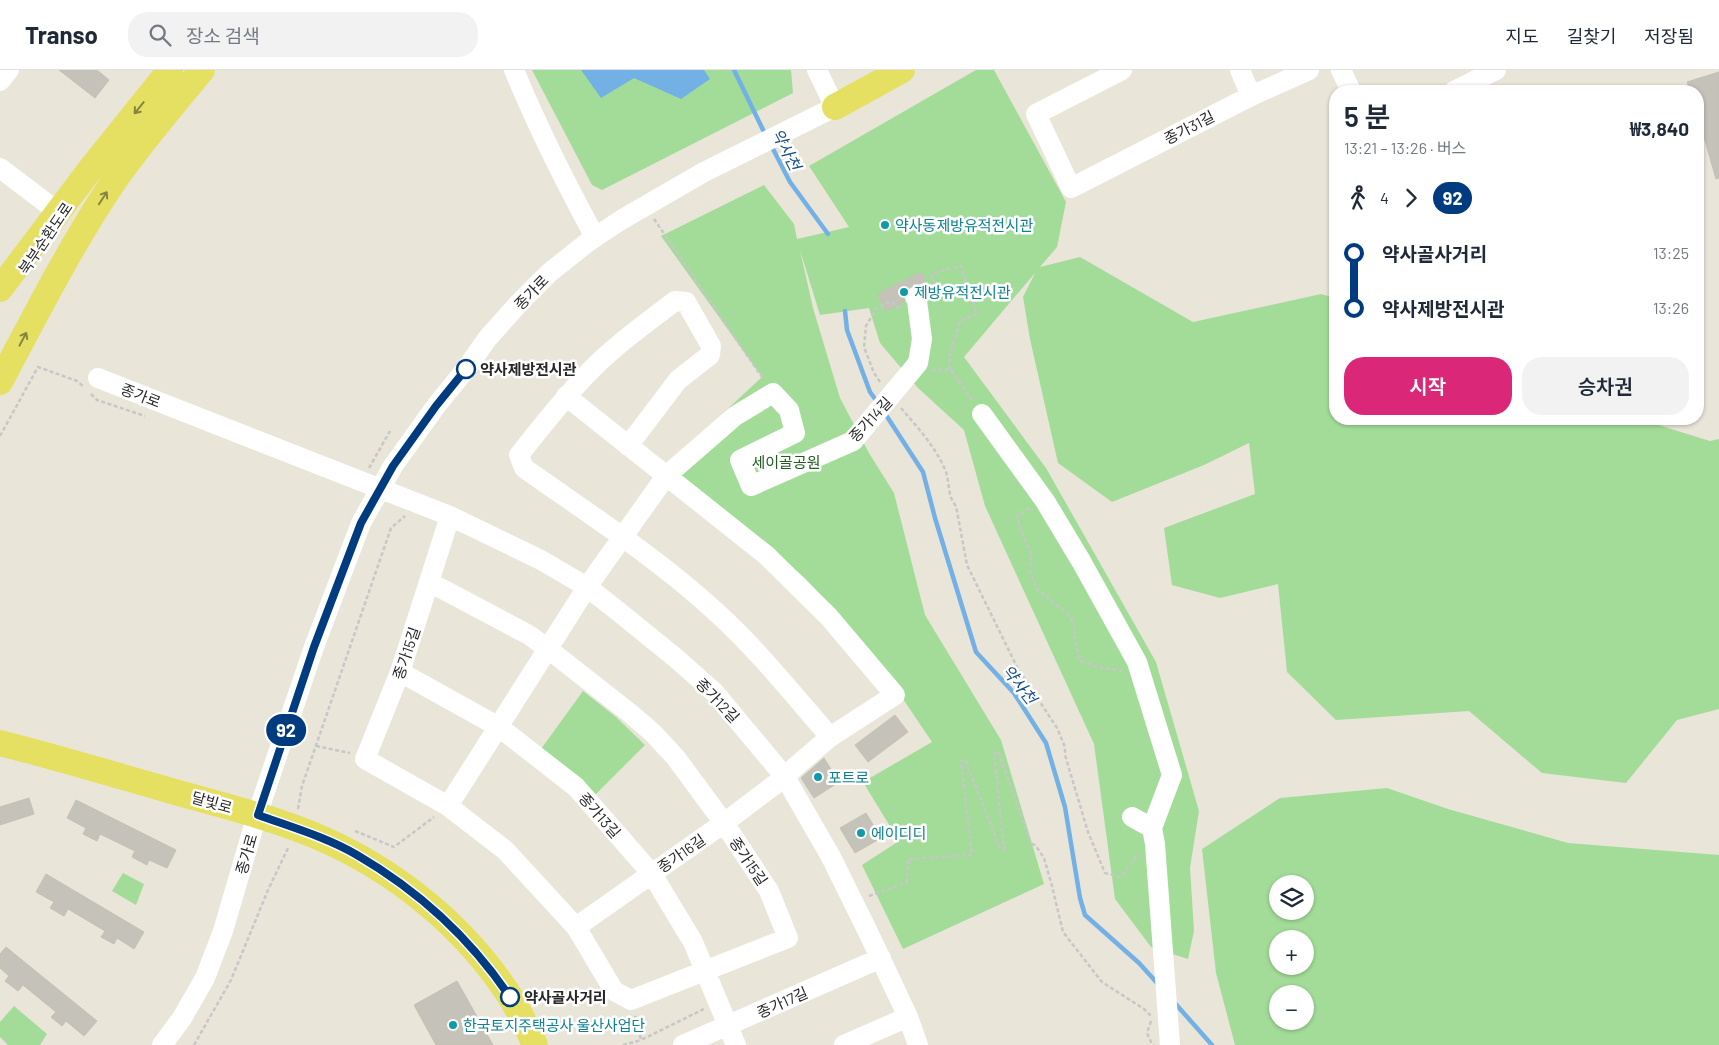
<!DOCTYPE html>
<html lang="ko">
<meta charset="utf-8">
<style>
body{margin:0;font-family:Barlow,"Noto Sans KR",sans-serif;background:#f2f2f3;color:#1f2937;height:100vh;display:flex;flex-direction:column;font-size:19px;white-space:nowrap}
*{box-sizing:border-box;margin:0}
p{font-size:16px;color:#747a83}
.icon{flex:none;width:28px;height:28px;fill:none;stroke:currentColor;stroke-width:2;stroke-linecap:round;stroke-linejoin:round}
.map{position:relative;flex:1;overflow:hidden}
.drawer{position:absolute;left:1329px;top:15px;width:375px;height:340px;display:flex;flex-direction:column;background:#fff;border-radius:20px;box-shadow:0 1px 4px #0004}
.drawer>*{flex:none}
.badge{padding:0 10px;border-radius:16px;font-size:18px;line-height:32px}
.controls{position:absolute;left:1269px;top:805px;display:grid;gap:10px}
.controls a{display:grid;place-items:center;width:45px;height:45px;border-radius:50%;background:#fff;box-shadow:0 1px 4px #0004;font-size:25px}
.map>.badge{position:absolute;translate:-50% -50%;box-shadow:0 0 0 2px #fff}
.legs{display:flex;align-items:center;gap:8px;height:55px;padding:0 15px;font-size:16px}
.legs p{margin-inline-start:auto}
.head{display:flex;align-items:center;justify-content:space-between;height:85px;padding:0 15px}
h1{font-size:28px;font-weight:600;line-height:38px}
.cta{display:flex;gap:10px;margin-top:auto;padding:10px 15px}
.cta a{flex:1;height:58px;border-radius:20px;background:#db2777;color:#fff;font-size:20px;font-weight:600;line-height:58px;text-align:center}
.cta a+a{background:#f2f2f3;color:#1f2937}
ul{padding:0 15px;list-style:none}
li{display:flex;align-items:center;gap:18px;height:55px;font-size:19px}
li i{display:grid;place-items:center;width:8px;height:100%;margin:0 6px;background:currentColor}
li i::after{content:'';width:12px;height:12px;margin:-6px;border:4px solid;border-radius:50%;background:#fff}
li p{margin-inline-start:auto}
li:first-child i{background:linear-gradient(#0000 50%,currentColor 0)}
li:last-child i{background:linear-gradient(currentColor 50%,#0000 0)}
header{display:flex;align-items:center;gap:30px;box-sizing:border-box;height:70px;padding:0 25px;background:#fff;border-bottom:1px solid #e0e1e3}
header strong{font-size:24px}
nav{display:flex;gap:28px;margin-inline-start:auto;font-size:18px}
.search{width:350px;height:45px;background:#f2f2f3;display:flex;align-items:center;gap:12px;box-sizing:border-box;padding:0 18px;border-radius:20px;color:#747a83;font-size:19px}
.map>svg:first-child{display:block}
.green{fill:#a3dc99;fill-rule:evenodd}
.water{fill:#72b0e5}
.lines{fill:none;stroke-linecap:round;stroke-linejoin:round}
.stream{stroke:#72b0e5;stroke-width:4.5}
.building{fill:#c4c2b9;stroke:#c4c1b4}
.path{stroke:#c7c7c7;stroke-width:2.5;stroke-dasharray:4 2.5;stroke-linecap:butt}
.minor{stroke:#fff;stroke-width:20}
.major{stroke:#e6e062;stroke-width:26}
.oneway{stroke:#868444}
.line-1-casing{stroke:#fff;stroke-width:11}
.line-1{stroke:#003b80;stroke-width:8}
.culture-dot{fill:#0f9aa8;stroke:#fff;stroke-width:2}
.stop-1-dot{fill:#fff;stroke:#003b80;stroke-width:2.5}
.labels{text-anchor:middle;dominant-baseline:central;stroke-width:5;stroke-linejoin:round;paint-order:stroke}
.street-label{font-size:15px;fill:#272727;stroke:#fff}
.culture-label{font-size:15px;fill:#0d838f;stroke:#fff;text-anchor:start}
.stop-label{font-size:15px;font-weight:bold;fill:#272727;stroke:#fff;text-anchor:start}
.park-label{font-size:15px;fill:#1f5d1e;stroke:#fff}
.water-label{font-size:16px;font-style:italic;fill:#164d8c;stroke:#fff}
</style>
<header>
<strong>Transo</strong>
<div class="search"><svg class="icon" aria-label="search" viewBox="0 0 24 24"><circle cx="10" cy="10" r="6"/><path d="M15 15l6 6"/></svg>장소 검색</div>
<nav><a>지도</a><a>길찾기</a><a>저장됨</a></nav>
</header>
<div class="map">
<svg width="1719" height="975" viewBox="0 0 1719 975">
<rect width="100%" height="100%" fill="#e9e5d9"/>
<path class="green" d="M 532,0 L 791,0 L 793,23 L 602,120 L 592,115 Z
M 976,0 L 994,0 L 1066,132 L 1057,177 L 1040,197 L 1080,187 L 1193,252 L 1321,224 L 1335,228 L 1335,349 L 1639,349 L 1710,371 L 1719,369 L 1719,639 L 1677,650 L 1626,713 L 1542,703 L 1469,641 L 1336,650 L 1287,602 L 1278,514 L 1220,528 L 1172,515 L 1164,458 L 1255,424 L 1249,373 L 1204,395 L 1112,432 L 1058,393 L 1030,269 L 1023,227 L 1035,203 L 964,287 L 1046,398 L 1156,592 L 1199,741 L 1190,798 L 1194,861 L 1188,889 L 1151,877 L 1115,829 L 1094,674 L 985,436 L 964,360 L 918,318 L 880,273 L 869,238 L 820,245 L 800,180 L 813,238 L 840,328 L 869,383 L 894,423 L 925,545 L 1001,670 L 1044,814 L 903,879 L 862,795 L 899,771 L 863,712 L 932,672 L 870,580 L 806,509 L 723,439 L 666,396 L 762,307 L 661,166 L 764,115 L 794,154 L 797,169 L 849,157 L 809,96 Z
M 583,621 L 616,647 L 645,675 L 594,726 L 541,679 Z
M 1387,718 L 1448,739 L 1568,773 L 1719,785 L 1719,975 L 1235,975 L 1216,903 L 1202,779 L 1280,728 ZM 1278,814 L 1305,814 L 1305,841 L 1278,841 ZM 1278,869 L 1305,869 L 1305,896 L 1278,896 ZM 1278,924 L 1305,924 L 1305,951 L 1278,951 Z
M 123,803 L 144,814 L 136,835 L 112,821 Z
M 14,936 L 47,964 L 40,975 L 8,975 L 0,967 L 0,952 Z"/>
<path class="water" d="M 581,0 L 704,0 L 710,9 L 681,29 L 634,8 L 601,28 Z"/>
<g class="lines">
<path class="stream" d="M 734,0 L 766,66
M 771,75 L 790,112 L 828,164
M 845,241 L 847,260 L 870,322 L 878,333
M 884,342 L 923,402 L 935,448 L 976,582 L 1014,623 L 1046,673 L 1065,737 L 1080,828 L 1085,845 L 1139,893 L 1158,914
M 1173,931 L 1212,975"/>
</g>
<path class="building" d="M 59,0 L 97,0 L 109,10 L 95,28 Z
M 1719,2 L 1719,108 L 1716,109 L 1698,46 L 1698,21 L 1690,21 L 1687,12 Z
M 921,202 L 929,219 L 925,221 L 922,217 L 916,215 L 909,217 L 905,221 L 903,226 L 904,232 L 886,241 L 878,224 Z
M 895,645 L 908,662 L 868,692 L 855,675 Z
M 824,688 L 839,712 L 814,728 L 801,708 Z
M 29,728 L 34,744 L 0,755 L 0,737 Z
M 76,730 L 176,780 L 167,798 L 149,790 L 147,795 L 132,787 L 135,781 L 100,764 L 97,771 L 83,764 L 86,758 L 67,748 Z
M 866,743 L 881,768 L 855,783 L 840,758 Z
M 46,804 L 144,862 L 134,879 L 117,868 L 114,874 L 101,867 L 105,861 L 68,839 L 64,846 L 50,838 L 54,832 L 36,822 Z
M 6,877 L 97,951 L 84,966 L 66,951 L 62,956 L 51,947 L 56,942 L 23,915 L 18,921 L 5,911 L 9,906 L 0,898 L 0,884 Z
M 457,911 L 493,975 L 436,975 L 414,935 Z"/>
<g class="lines">
<path class="path" d="M 654,149 L 764,310
M 932,226 L 939,223 L 939,216 L 931,208 L 933,203 L 961,196 L 977,244 L 960,251 L 949,288 L 950,299
M 932,300 L 950,299 L 972,330
M 880,312 L 874,303 L 864,277 L 866,256 L 876,239 L 890,231 L 901,240
M 91,324 L 97,330 L 145,346
M 901,338 C 918,358 936,377 946,402 C 950,413 947,426 956,436 L 967,495 L 1017,597 L 1057,658 L 1065,677 L 1065,685 L 1088,762 L 1105,803 L 1121,807 L 1139,783
M 0,366 L 38,297 L 77,311 L 83,316
M 369,398 L 390,361
M 1030,438 L 1017,446 L 1021,461 L 1031,483 L 1030,500 L 1036,518 L 1063,540 L 1074,552 L 1075,573 L 1081,591 L 1102,598 L 1122,601
M 316,676 L 350,683
M 298,739 L 302,716 L 391,458 L 405,446
M 355,761 L 394,777 L 434,747
M 869,826 L 907,812 L 908,789 L 972,785 L 961,692 L 965,689 L 1000,779 L 1004,779 L 994,683 L 998,681 L 1031,773 L 1036,776 L 1044,788 L 1052,816 L 1063,862 L 1102,912 L 1144,939 L 1151,946
M 635,946 L 641,970 L 704,939
M 1151,951 L 1147,963 L 1151,972 L 1154,975
M 194,975 L 231,910 L 268,820 L 289,776
M 623,975 L 641,970"/>
<path class="minor" d="M 514,0 C 538,58 565,112 595,167
M 1122,0 L 1036,44 L 1071,118 L 1251,26 L 1309,0
M 1240,0 L 1251,26
M 1341,0 L 1351,21
M 0,11 L 9,0
M 1454,21 L 1496,0
M 0,98 L 58,142
M 98,308 L 450,446 L 541,490 L 587,517 L 614,538 L 677,589 L 714,622 L 785,707 L 831,787 L 869,864 L 908,947 L 918,975
M 566,326 L 766,485 L 829,547 L 895,625 L 830,667 C 793,624 757,579 715,541 C 656,487 589,444 524,398 L 519,385 C 543,355 565,326 592,299 C 617,274 646,253 675,231 L 686,232 L 711,276 L 710,285 L 678,310 L 628,376
M 982,344 L 1045,431 L 1081,491 L 1137,592 L 1172,705 L 1152,758 L 1155,774 L 1170,975
M 429,512 L 529,565 L 547,578 L 631,644 L 653,663 L 676,688 L 724,753 L 769,821 L 788,868 L 631,930 L 614,921 L 576,857 L 505,780 L 448,736 L 365,689 L 400,602 Z
M 429,512 L 450,446
M 400,602 L 499,657 L 576,717 L 652,804 L 693,872 L 736,975
M 448,736 L 587,517 L 666,406 L 735,346 L 773,323 L 789,340 L 795,363 L 740,390 L 751,416 L 853,371 L 918,293 L 922,269 L 917,231 L 915,227
M 1132,747 L 1152,758
M 576,857 L 724,753 L 785,707 L 795,697 L 830,667
M 162,975 L 182,948 L 205,908 L 223,861 L 257,745 L 314,577 L 361,453 L 393,396 L 436,336 L 466,299 L 487,269 L 519,233 L 549,203 L 588,172 L 621,150 L 704,102 L 835,37 L 817,0
M 683,975 L 881,888
M 844,975 L 908,947"/>
<path class="major" d="M 835,37 L 902,0
M 0,219 L 89,101 L 170,0
M 0,312 C 35,246 69,179 110,117 C 138,76 171,38 202,0
M 0,673 C 56,687 112,704 168,720 C 217,734 268,746 316,766 C 394,799 465,856 511,928 C 520,943 528,959 535,975"/>
</g>
<defs><path id="oneway-shaft" d="M-6 0H5M1.5-3L5.5 0L1.5 3" fill="none" stroke-width="1.6" stroke-linecap="round" stroke-linejoin="round" transform="scale(1.25)"/></defs>
<g class="oneway">
<use href="#oneway-shaft" transform="translate(139 38) rotate(129)"/>
<use href="#oneway-shaft" transform="translate(103 128) rotate(-57)"/>
<use href="#oneway-shaft" transform="translate(23 269) rotate(-62)"/>
</g>
<g class="lines">
<g class="line-1-casing">
<path id="line-1" d="M 466,299 L 436,336 L 393,396 L 361,453 L 314,577 L 258,745 C 291,757 326,767 357,785 C 419,821 470,868 510,927"/>
</g>
<use href="#line-1" class="line-1"/>
</g>
<g class="culture-dot">
<circle cx="885" cy="155" r="5"/>
<circle cx="904" cy="222" r="5"/>
<circle cx="818" cy="707" r="5"/>
<circle cx="861" cy="763" r="5"/>
<circle cx="453" cy="955" r="5"/>
</g>
<g class="stop-1-dot">
<circle cx="466" cy="299" r="9"/>
<circle cx="510" cy="927" r="9"/>
</g>
<g class="labels">
<g class="street-label">
<text transform="translate(1189 57) rotate(-27)">종가31길</text>
<text transform="translate(45 168) rotate(-56)">북부순환도로</text>
<text transform="translate(531 222) rotate(-46)">종가로</text>
<text transform="translate(141 325) rotate(21)">종가로</text>
<text transform="translate(870 349) rotate(-47)">종가14길</text>
<text transform="translate(406 583) rotate(-71)">종가15길</text>
<text transform="translate(718 630) rotate(46)">종가12길</text>
<text transform="translate(212 732) rotate(16)">달빛로</text>
<text transform="translate(600 745) rotate(49)">종가13길</text>
<text transform="translate(681 783) rotate(-35)">종가16길</text>
<text transform="translate(246 784) rotate(-74)">종가로</text>
<text transform="translate(749 791) rotate(56)">종가15길</text>
<text transform="translate(782 932) rotate(-24)">종가17길</text>
</g>
<g class="culture-label">
<text x="895" y="155">약사동제방유적전시관</text>
<text x="914" y="222">제방유적전시관</text>
<text x="828" y="707">포트로</text>
<text x="871" y="763">에이디디</text>
<text x="463" y="955">한국토지주택공사 울산사업단</text>
</g>
<g class="stop-label">
<text x="480" y="299">약사제방전시관</text>
<text x="524" y="927">약사골사거리</text>
</g>
<g class="park-label">
<text x="786" y="392">세이골공원</text>
</g>
<g class="water-label">
<text transform="translate(787 79) rotate(63)">약사천</text>
<text transform="translate(1020 614) rotate(52)">약사천</text>
</g>
</g>
</svg>
<div class="controls">
<a><svg class="icon" aria-label="layers" viewBox="0 0 24 24"><path d="M12 4l9 5-9 5-9-5zM3 14l9 5 9-5"/></svg></a>
<a>+</a>
<a>−</a>
</div>
<b class="badge" style="left:286px;top:660px;background:#003b80;color:#fff">92</b>
<section class="drawer">
<div class="head"><div><h1>5 분</h1><p>13:21 – 13:26 · 버스</p></div><b>₩3,840</b></div>
<div class="legs"><svg class="icon" aria-label="walk" viewBox="0 0 24 24"><circle cx="13" cy="4" r="2"/><path d="M13 8l-2 6 4 7M11 14l-3 7M7 12l3-4h3l4 4"/></svg>4<svg class="icon" aria-label="forward" viewBox="0 0 24 24"><path d="M9 5l7 7-7 7"/></svg><b class="badge" style="background:#003b80;color:#fff">92</b></div>
<ul>
<li><i style="color:#003b80"></i><b>약사골사거리</b><p>13:25</p></li>
<li><i style="color:#003b80"></i><b>약사제방전시관</b><p>13:26</p></li>
</ul>
<div class="cta"><a>시작</a><a>승차권</a></div>
</section>
</div>
